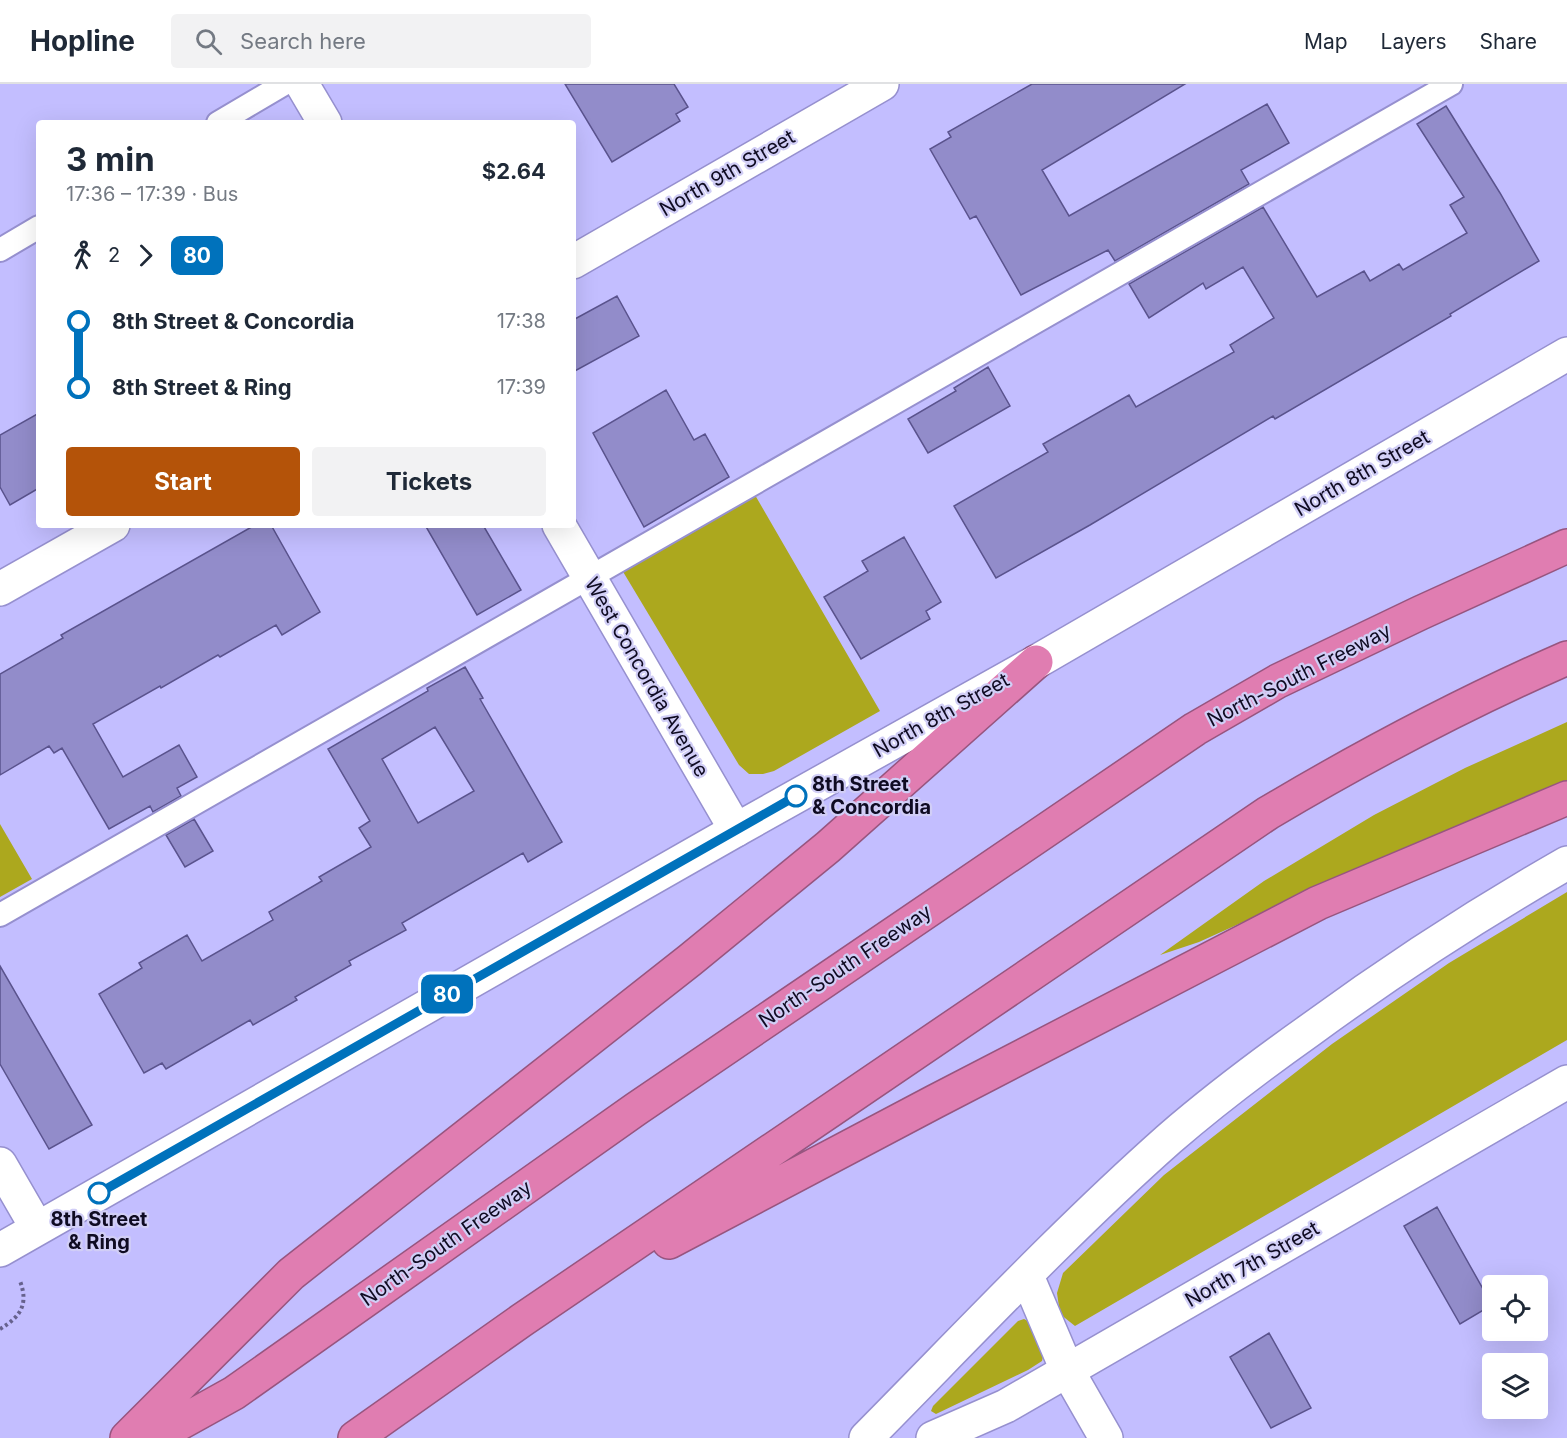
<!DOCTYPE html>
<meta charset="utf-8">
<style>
body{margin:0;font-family:Inter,sans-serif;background:#f2f2f3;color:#1f2937;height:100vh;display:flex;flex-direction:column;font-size:22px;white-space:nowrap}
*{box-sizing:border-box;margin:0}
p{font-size:20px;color:#747a83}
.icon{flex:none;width:33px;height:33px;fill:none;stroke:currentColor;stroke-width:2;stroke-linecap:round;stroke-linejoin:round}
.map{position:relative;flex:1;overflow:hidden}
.drawer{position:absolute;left:36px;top:36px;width:540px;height:408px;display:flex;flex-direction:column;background:#fff;border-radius:6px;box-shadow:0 6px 24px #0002}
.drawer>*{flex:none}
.badge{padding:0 12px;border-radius:9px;font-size:21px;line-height:39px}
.tools{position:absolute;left:1482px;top:1191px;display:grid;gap:12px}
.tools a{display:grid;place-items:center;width:66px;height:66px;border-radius:6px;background:#fff;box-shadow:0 6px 24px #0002;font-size:30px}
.map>.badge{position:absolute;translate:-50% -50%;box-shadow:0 0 0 3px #fff}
.legs{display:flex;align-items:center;gap:9px;height:66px;padding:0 30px;font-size:20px}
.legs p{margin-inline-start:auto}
.overview{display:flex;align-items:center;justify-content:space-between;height:102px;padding:0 30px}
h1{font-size:33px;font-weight:700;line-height:45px}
.primary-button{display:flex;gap:12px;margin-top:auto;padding:12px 30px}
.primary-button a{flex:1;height:69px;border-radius:6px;background:#b45309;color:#fff;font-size:24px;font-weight:700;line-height:69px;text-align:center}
.primary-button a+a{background:#f2f2f3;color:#1f2937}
ul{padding:0 30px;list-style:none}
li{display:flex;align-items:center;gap:21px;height:66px;font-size:22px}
li i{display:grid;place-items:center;width:9px;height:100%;margin:0 8px;background:currentColor}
li i::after{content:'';width:15px;height:15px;margin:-8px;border:4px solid;border-radius:50%;background:#fff}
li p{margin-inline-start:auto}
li:first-child i{background:linear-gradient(#0000 50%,currentColor 0)}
li:last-child i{background:linear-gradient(currentColor 50%,#0000 0)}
header{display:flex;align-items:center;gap:36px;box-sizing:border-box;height:84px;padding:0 30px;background:#fff;border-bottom:2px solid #e0e1e3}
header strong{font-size:28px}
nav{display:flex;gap:33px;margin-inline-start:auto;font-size:21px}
.search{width:420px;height:54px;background:#f2f2f3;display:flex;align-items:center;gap:15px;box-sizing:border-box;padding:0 21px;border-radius:6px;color:#747a83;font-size:22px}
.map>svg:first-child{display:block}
.green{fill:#aca81e}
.building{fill:#928cca;stroke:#5a538d;stroke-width:1.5;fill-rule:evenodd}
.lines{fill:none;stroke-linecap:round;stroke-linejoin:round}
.lane-casing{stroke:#9690cf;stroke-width:26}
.street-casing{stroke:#9690cf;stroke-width:36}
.secondary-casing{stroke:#9690cf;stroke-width:36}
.highway-casing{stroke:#97557f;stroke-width:36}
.path{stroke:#66618d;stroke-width:4;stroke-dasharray:3 3;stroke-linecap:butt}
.lane{stroke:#fff;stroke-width:22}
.street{stroke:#fff;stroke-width:33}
.secondary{stroke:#fff;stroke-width:33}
.highway{stroke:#e07db1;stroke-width:33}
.line-1-casing{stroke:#fff;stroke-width:14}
.line-1{stroke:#0072bc;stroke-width:9}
.stop-1-dot{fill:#fff;stroke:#0072bc;stroke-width:3}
.labels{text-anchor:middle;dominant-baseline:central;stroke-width:4.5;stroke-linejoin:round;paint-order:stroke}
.street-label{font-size:20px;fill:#0f0b22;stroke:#d1cef6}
.stop-label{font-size:20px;font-weight:bold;fill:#0f0b22;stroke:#d1cef6;text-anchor:start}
</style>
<header>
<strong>Hopline</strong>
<div class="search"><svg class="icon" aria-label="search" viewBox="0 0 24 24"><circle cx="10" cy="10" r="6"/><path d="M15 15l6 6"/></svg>Search here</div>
<nav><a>Map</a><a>Layers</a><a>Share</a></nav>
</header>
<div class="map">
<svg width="1567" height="1354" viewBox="0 0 1567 1354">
<rect width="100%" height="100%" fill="#c3beff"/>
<path class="green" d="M 755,411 L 880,627 L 774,687 L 763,690 L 749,690 L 739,681 L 622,486 Z
M 1567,638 L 1567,697 L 1312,807 L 1199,858 L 1160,871 L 1264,797 L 1374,731 L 1465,684 Z
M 0,740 L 32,795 L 0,813 Z
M 1567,808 L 1567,956 L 1075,1242 L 1060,1230 L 1057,1209 L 1063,1189 L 1164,1091 L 1332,960 L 1449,879 Z
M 1024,1235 L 1030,1238 L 1044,1269 L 1042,1277 L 1028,1286 L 936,1330 L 931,1327 L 933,1322 L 1018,1237 Z"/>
<path class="building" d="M 565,0 L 674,0 L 688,23 L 676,30 L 680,37 L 612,78 Z
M 1032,0 L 1185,0 L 1042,86 L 1069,132 L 1267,20 L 1289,59 L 1241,86 L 1249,100 L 1115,177 L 1108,166 L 1021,211 L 976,132 L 970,135 L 930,65 L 951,53 L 948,48 Z
M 1446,22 L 1500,109 L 1539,177 L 1450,230 L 1451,232 L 1275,335 L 1273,332 L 1090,441 L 996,494 L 954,422 L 1048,368 L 1043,360 L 1129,311 L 1136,323 L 1234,268 L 1230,261 L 1274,234 L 1243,183 L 1206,205 L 1203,199 L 1149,234 L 1129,200 L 1263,123 L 1317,213 L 1364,187 L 1370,197 L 1399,180 L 1403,186 L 1467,149 L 1450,121 L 1464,113 L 1417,40 Z
M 617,212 L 639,252 L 573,288 L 573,236 Z
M 988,283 L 1010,322 L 928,369 L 908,335 L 956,307 L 954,304 Z
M 666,306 L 694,356 L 705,350 L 729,393 L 644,443 L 593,349 Z
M 39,329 L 39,404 L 10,421 L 0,403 L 0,351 Z
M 255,441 L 271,441 L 320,528 L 282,551 L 276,541 L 220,573 L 218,571 L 161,604 L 160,602 L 93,640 L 123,693 L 179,661 L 197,693 L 177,704 L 181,712 L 153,728 L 150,722 L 109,745 L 62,664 L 54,669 L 49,662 L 0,691 L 0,590 L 63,554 L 61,551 Z
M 425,441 L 483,441 L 521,506 L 477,531 Z
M 904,453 L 941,518 L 926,527 L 930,535 L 861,575 L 824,513 L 868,487 L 862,477 Z
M 465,583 L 483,614 L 480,615 L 562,758 L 528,778 L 523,769 L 402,839 L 406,846 L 349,877 L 351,881 L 295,913 L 297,916 L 253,941 L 250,936 L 166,985 L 162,979 L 144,989 L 99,910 L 142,884 L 139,879 L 187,851 L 202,877 L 273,836 L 269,828 L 322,797 L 319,793 L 371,763 L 359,744 L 370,737 L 328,665 L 428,607 L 427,604 ZM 435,643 L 474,707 L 418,739 L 382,675 Z
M 194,735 L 213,767 L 185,783 L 166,751 Z
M 0,882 L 92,1041 L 49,1065 L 0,980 Z
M 1437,1123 L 1492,1221 L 1460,1240 L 1404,1142 Z
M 1269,1249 L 1311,1324 L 1271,1344 L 1230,1273 Z"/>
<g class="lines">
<g class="lane-casing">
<path id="lane" d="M 218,39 L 284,0
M 0,166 L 39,143
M 0,831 L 1451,0"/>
</g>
<g class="street-casing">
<path id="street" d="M 302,0 L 325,39
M 573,178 L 882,0
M 559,441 L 736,746
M 0,505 L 113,441
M 0,1080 L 37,1144
M 1027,1192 L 1067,1286 L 1106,1354
M 933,1354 L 1006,1322 L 1567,998"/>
</g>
<g class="secondary-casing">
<path id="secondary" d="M 0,1166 L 736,746 L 1036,578 L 1567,270
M 866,1354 C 966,1253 1063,1149 1169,1055 C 1214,1016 1262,980 1310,946 C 1392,886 1478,830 1567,779"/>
</g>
<g class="highway-casing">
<path id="highway" d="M 669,1158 L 934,1018 L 1318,819 L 1567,714
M 127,1354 L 291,1190 L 690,876 L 828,763 L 1036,578
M 153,1354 L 234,1309 L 636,1025 L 1195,645 L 1278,597 L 1420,529 L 1567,462
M 355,1354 L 522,1236 L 1268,729 C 1364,672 1464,619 1567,574"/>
</g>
<path class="path" d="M 0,1245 C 20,1233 29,1221 20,1197"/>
<use href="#lane" class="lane"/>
<use href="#street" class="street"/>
<use href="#secondary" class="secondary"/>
<use href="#highway" class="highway"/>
</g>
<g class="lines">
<g class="line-1-casing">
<path id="line-1" d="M 99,1109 L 796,712"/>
</g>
<use href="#line-1" class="line-1"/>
</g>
<g class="stop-1-dot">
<circle cx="796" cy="712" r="10"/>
<circle cx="99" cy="1109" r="10"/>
</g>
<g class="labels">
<g class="street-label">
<text transform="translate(727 89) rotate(-30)">North 9th Street</text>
<text transform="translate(1362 389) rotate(-30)">North 8th Street</text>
<text transform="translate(1299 591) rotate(-27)">North-South Freeway</text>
<text transform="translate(647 593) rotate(60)">West Concordia Avenue</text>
<text transform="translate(941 631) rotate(-29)">North 8th Street</text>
<text transform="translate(845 882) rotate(-34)">North-South Freeway</text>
<text transform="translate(446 1159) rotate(-35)">North-South Freeway</text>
<text transform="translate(1252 1180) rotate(-30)">North 7th Street</text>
</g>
<g class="stop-label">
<text x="812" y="700">8th Street<tspan x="812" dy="23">&amp; Concordia</tspan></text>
<text x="99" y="1135" text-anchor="middle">8th Street<tspan x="99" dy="23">&amp; Ring</tspan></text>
</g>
</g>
</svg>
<div class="tools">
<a><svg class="icon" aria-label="locate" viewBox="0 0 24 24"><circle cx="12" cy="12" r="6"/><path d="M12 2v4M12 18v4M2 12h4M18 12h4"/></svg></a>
<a><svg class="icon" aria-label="layers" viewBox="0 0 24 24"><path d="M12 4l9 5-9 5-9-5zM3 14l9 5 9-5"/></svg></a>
</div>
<b class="badge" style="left:447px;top:910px;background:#0072bc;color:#fff">80</b>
<section class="drawer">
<div class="overview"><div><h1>3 min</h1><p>17:36 – 17:39 · Bus</p></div><b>$2.64</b></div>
<div class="legs"><svg class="icon" aria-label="walk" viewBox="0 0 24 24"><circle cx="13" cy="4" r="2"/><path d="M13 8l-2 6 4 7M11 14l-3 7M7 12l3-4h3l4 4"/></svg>2<svg class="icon" aria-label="forward" viewBox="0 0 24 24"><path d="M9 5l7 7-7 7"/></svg><b class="badge" style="background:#0072bc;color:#fff">80</b></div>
<ul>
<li><i style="color:#0072bc"></i><b>8th Street &amp; Concordia</b><p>17:38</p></li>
<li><i style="color:#0072bc"></i><b>8th Street &amp; Ring</b><p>17:39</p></li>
</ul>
<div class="primary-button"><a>Start</a><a>Tickets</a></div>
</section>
</div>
